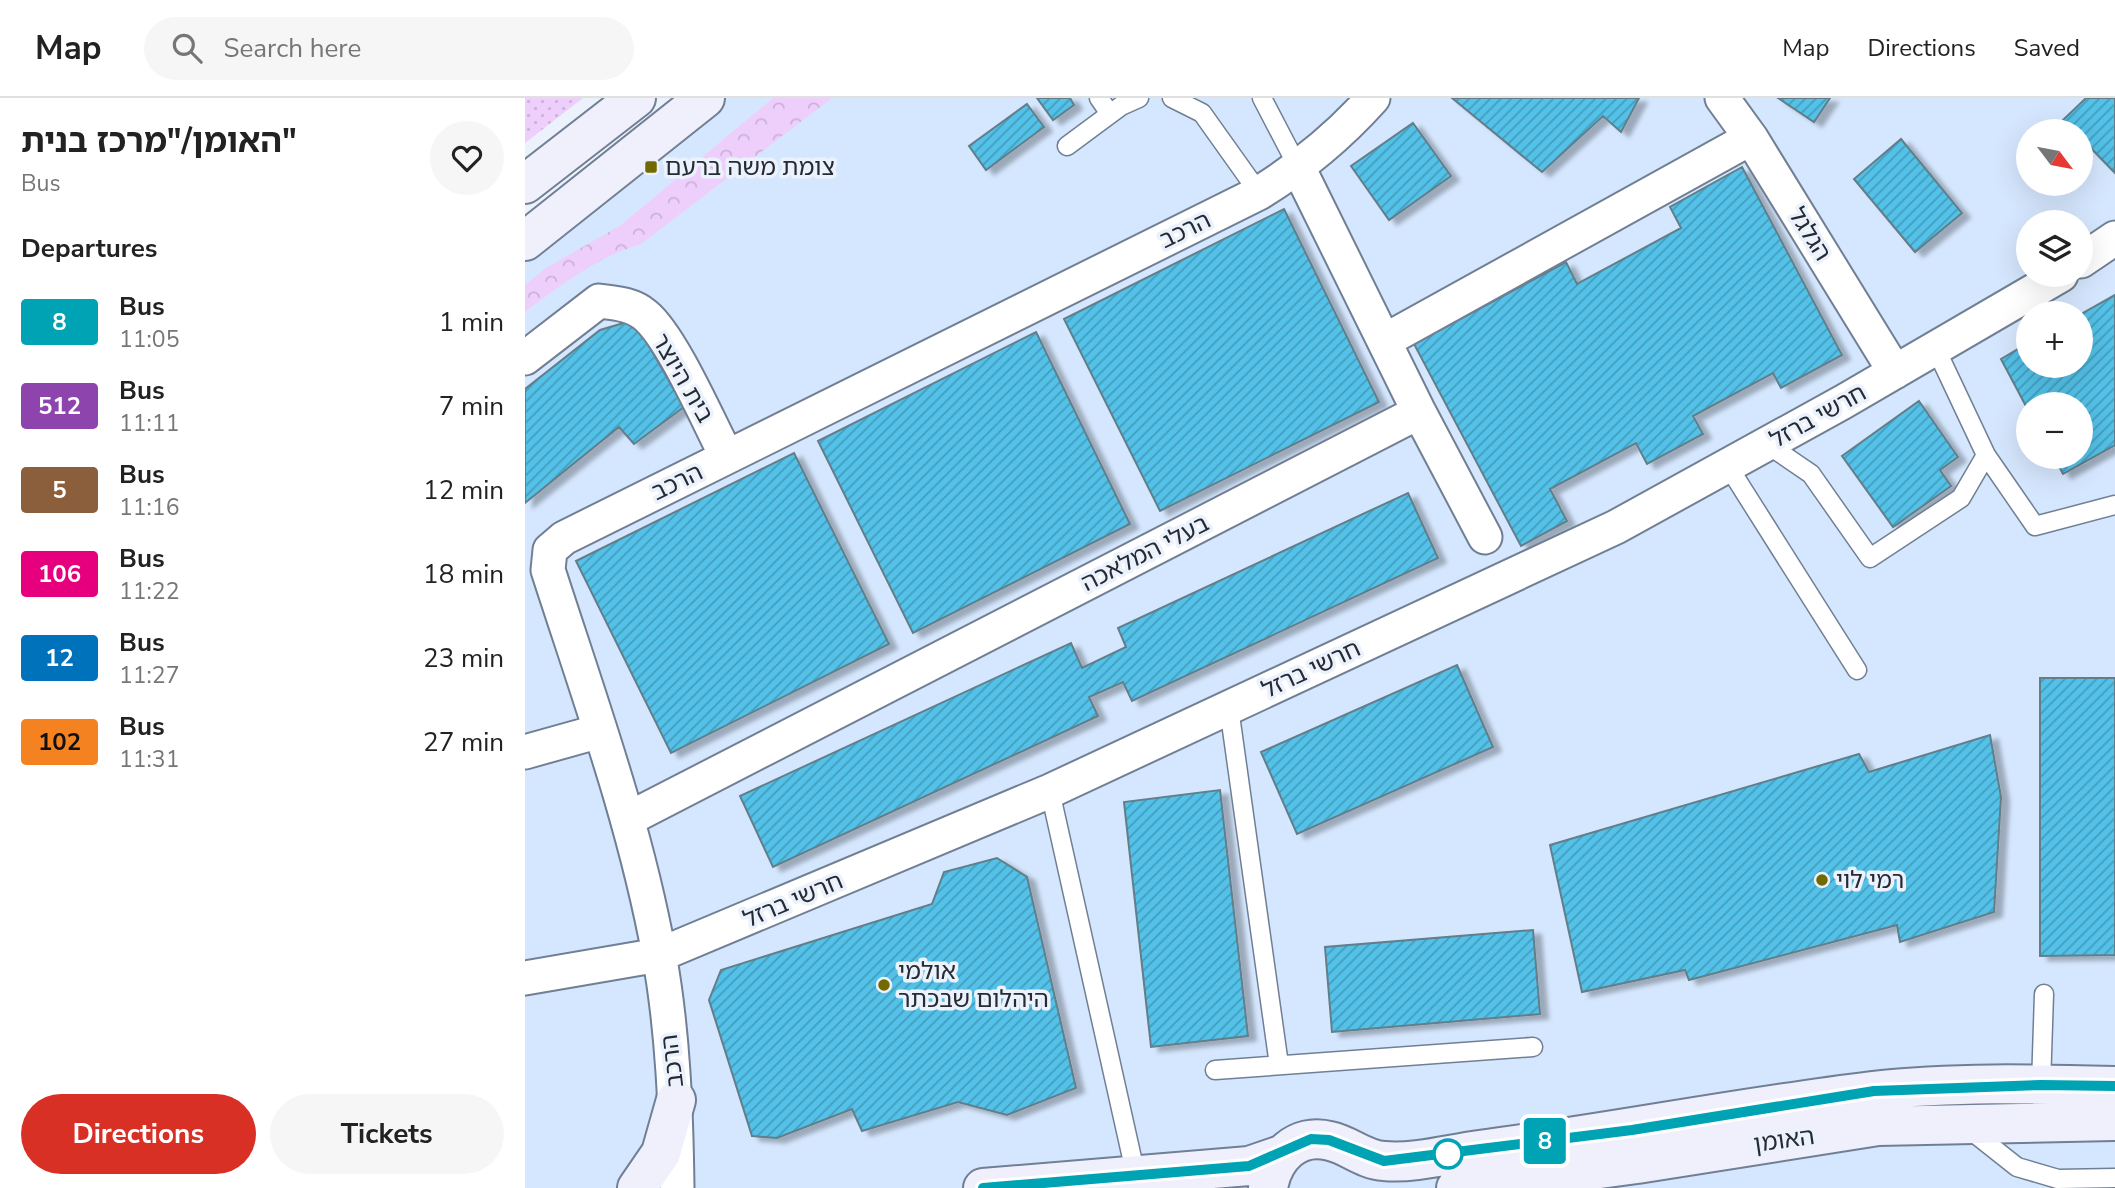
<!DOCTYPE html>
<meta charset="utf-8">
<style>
body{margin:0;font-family:"Nunito Sans","Noto Sans Hebrew",sans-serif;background:#f6f6f6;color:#222;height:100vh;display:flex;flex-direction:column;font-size:26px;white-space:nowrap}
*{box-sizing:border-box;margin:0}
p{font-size:23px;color:#767676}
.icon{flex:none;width:38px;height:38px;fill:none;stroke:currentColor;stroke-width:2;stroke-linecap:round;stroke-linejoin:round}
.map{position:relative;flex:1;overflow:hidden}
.side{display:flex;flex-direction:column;background:#fff;width:525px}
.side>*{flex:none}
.badge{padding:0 14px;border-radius:5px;font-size:24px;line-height:46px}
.needle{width:46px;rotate:122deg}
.controls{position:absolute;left:1491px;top:21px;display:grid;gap:14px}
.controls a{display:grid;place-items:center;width:77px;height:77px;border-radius:50%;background:#fff;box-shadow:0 7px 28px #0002;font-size:35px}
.map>.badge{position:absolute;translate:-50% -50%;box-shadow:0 0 0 4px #fff}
h2{padding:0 21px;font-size:26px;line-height:63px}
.round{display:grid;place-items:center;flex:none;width:74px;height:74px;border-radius:37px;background:#f6f6f6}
.head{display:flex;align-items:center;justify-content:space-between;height:119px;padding:0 21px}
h1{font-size:33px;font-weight:700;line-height:52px}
.cta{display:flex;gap:14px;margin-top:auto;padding:14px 21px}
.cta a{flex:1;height:80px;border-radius:42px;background:#d93025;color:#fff;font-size:28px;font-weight:700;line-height:80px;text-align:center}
.cta a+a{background:#f6f6f6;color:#222}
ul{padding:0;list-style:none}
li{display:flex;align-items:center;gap:21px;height:84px;padding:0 21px}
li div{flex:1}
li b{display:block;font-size:26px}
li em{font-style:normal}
li .badge{min-width:77px;font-weight:700;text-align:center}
header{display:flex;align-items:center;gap:42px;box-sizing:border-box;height:98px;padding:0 35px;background:#fff;border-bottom:2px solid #e0e0e0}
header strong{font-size:33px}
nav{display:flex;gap:38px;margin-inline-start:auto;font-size:24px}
.search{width:490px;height:63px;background:#f6f6f6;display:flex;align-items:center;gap:18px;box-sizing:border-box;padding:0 24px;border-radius:38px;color:#767676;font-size:26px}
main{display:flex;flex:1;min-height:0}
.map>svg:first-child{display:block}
.built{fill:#d5e7fe;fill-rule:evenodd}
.grass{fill:url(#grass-dots)}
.park{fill:url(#park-crowns)}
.building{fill:url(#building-hatch);stroke:#627e89;stroke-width:2;filter:url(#shadow)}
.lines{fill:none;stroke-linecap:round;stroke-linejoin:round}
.lane-casing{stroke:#707f94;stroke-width:21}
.street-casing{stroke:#707f94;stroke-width:37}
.secondary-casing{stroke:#707f94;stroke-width:42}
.lane{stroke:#fff;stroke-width:18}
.street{stroke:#fff;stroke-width:33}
.secondary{stroke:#f0f0fd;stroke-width:38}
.line-casing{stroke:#fff;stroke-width:16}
.line{stroke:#00a3b4;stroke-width:10}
.poi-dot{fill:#726900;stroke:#ecf2fc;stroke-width:2.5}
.stop-dot{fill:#fff;stroke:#00a3b4;stroke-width:3.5}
.labels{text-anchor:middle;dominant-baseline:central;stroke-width:7;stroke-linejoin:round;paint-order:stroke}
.poi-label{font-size:24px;fill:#252b34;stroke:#ecf2fc;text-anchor:start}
.street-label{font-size:24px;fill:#252b34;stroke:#ecf2fc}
</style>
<header>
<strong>Map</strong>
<div class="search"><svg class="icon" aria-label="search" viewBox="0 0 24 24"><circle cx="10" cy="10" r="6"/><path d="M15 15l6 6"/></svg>Search here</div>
<nav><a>Map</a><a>Directions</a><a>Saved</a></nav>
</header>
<main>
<section class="side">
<div class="head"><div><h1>האומן/&quot;מרכז בנית&quot;</h1><p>Bus</p></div><a class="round"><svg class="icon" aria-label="heart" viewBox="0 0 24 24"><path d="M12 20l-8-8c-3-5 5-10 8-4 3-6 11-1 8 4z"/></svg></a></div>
<h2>Departures</h2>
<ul>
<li><span class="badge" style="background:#00a3b4;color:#fff">8</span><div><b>Bus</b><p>11:05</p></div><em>1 min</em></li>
<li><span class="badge" style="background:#8e44ad;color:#fff">512</span><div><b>Bus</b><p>11:11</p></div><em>7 min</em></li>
<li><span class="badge" style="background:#8b5e3c;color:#fff">5</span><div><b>Bus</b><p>11:16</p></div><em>12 min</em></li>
<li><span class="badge" style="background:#e6007e;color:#fff">106</span><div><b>Bus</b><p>11:22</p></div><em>18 min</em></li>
<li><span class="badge" style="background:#0072bc;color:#fff">12</span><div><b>Bus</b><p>11:27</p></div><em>23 min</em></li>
<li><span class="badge" style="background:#f58220;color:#111">102</span><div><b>Bus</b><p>11:31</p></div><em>27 min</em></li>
</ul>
<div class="cta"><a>Directions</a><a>Tickets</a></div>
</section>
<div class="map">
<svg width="1590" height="1090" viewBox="0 0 1590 1090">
<defs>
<pattern id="grass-dots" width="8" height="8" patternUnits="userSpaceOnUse" patternTransform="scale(1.75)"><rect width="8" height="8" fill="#eecefb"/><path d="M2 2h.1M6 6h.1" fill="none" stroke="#ccb1d8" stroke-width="1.8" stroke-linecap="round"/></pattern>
<pattern id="park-crowns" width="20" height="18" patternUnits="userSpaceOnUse" patternTransform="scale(1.75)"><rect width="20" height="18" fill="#eecefb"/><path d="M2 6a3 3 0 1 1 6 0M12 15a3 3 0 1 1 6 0" fill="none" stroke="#ccb1d8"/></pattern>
<pattern id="building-hatch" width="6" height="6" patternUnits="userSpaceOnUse" patternTransform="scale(1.75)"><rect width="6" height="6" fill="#52c1e8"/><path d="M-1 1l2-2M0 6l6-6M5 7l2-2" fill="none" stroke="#449dbd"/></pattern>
<filter id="shadow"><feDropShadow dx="8" dy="4.5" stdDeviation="2" flood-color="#0004"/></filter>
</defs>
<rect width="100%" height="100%" fill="#ecf2fc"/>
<path class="built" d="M 192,0 L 1590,0 L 1590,1090 L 0,1090 L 0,149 ZM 1503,33 L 1556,33 L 1556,86 L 1503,86 ZM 1503,124 L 1556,124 L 1556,177 L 1503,177 ZM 1503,215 L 1556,215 L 1556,268 L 1503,268 ZM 1503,306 L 1556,306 L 1556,359 L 1503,359 Z"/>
<path class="grass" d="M 0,0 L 58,0 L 0,45 Z"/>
<path class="park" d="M 248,0 L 307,0 L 116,146 C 73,159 35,187 0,214 L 0,187 L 21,170 L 96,127 Z"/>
<path class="building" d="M 512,0 L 545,0 L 549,7 L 528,22 Z
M 927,0 L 1114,0 L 1096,34 L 1078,18 L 1017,74 Z
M 1253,0 L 1305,0 L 1289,24 Z
M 1561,0 L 1590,0 L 1590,75 L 1556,40 L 1556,33 L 1549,33 L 1538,22 Z
M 502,6 L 519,29 L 461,72 L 444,48 Z
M 888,25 L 926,78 L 864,122 L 826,68 Z
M 1376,41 L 1437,115 L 1390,154 L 1329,81 Z
M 1217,69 L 1317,257 L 1256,290 L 1248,275 L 1168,318 L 1178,336 L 1122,366 L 1111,345 L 1025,391 L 1042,423 L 996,448 L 889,246 L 1041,164 L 1052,186 L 1156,130 L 1145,109 Z
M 759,111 L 854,304 L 635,413 L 539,221 Z
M 1590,197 L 1590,347 L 1538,376 L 1529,359 L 1556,359 L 1556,306 L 1503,306 L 1503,312 L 1476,261 L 1503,245 L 1503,268 L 1556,268 L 1556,216 Z
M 109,222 L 159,309 L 109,346 L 94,329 L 0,405 L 0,291 L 75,232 Z
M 511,234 L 605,426 L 388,535 L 293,343 Z
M 1394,303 L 1433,359 L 1415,372 L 1426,388 L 1368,429 L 1317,358 Z
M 269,355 L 364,546 L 146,655 L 51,463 Z
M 883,395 L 913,460 L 607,603 L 598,584 L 564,599 L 573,618 L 248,769 L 215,698 L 546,545 L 557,570 L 601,549 L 593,530 Z
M 932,567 L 968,649 L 772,736 L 736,654 Z
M 1515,580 L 1590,580 L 1590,857 L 1515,858 Z
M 1465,637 L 1476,699 L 1469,814 L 1375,844 L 1372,827 L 1164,882 L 1160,872 L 1057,894 L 1025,747 L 1334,656 L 1344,674 Z
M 695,692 L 723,938 L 626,949 L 599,704 Z
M 472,760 L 502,779 L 551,990 L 482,1017 L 433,1004 L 337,1033 L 327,1011 L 252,1040 L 227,1038 L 184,902 L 196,872 L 407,806 L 419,774 Z
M 1008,832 L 1015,916 L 807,934 L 800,849 Z"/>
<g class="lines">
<g class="lane-casing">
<path id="lane" d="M 574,0 L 585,16
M 647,0 L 677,15 L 734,95
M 737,0 L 774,71
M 542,48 L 596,8 L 614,0
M 1242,346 L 1286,376 L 1345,460 L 1436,400 L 1461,357 L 1411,251
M 1461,357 L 1510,428 L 1590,407
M 1203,368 L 1332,572
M 704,610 L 754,967
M 525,693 L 611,1078
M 690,972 L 1008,949
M 1516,987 L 1519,896
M 1444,1031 L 1492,1069 L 1533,1081 L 1590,1080"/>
</g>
<g class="street-casing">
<path id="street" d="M 1197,0 L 1226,40 L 1370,274
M 1556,163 L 1590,140
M 861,242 L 1226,40
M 0,260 L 74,203 C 90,205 107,206 120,217 C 147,239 184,325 202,359
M 894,314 L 960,439
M 0,654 L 75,633
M 103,721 L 894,314 L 774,71
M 0,880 L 134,857 L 525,693 L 1091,429 L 1318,304 L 1536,177
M 152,1090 C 151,1012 148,933 134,856 C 110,725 64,599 23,472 L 25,452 L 39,440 L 734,95 C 778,68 814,38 848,0"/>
</g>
<g class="secondary-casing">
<path id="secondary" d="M 0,86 L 111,0
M 0,143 L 180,0
M 112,1090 L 136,1055 L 151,1002
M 458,1090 L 724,1068 L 756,1057
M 743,1090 C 748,1060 771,1034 805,1043 C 824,1047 839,1062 859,1063 C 889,1066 924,1056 954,1052 C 1085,1035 1215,1009 1347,993 C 1426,984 1510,986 1590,988
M 931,1090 L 1112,1066 L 1353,1028 L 1590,1023"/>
</g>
<use href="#lane" class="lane"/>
<use href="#street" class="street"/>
<use href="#secondary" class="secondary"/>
</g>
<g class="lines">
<g class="line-casing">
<path id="line" d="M 458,1090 L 724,1068 L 786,1041 L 804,1042 L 859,1063 L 1107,1032 L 1349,993 L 1516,987 L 1590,988"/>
</g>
<use href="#line" class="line"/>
</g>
<g class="poi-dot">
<rect x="119" y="62" width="14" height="14" rx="3.5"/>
<circle cx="1297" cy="782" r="7"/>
<circle cx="359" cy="887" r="7"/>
</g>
<circle class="stop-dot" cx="923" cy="1056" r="14"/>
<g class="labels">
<g class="poi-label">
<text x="140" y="69">צומת משה ברעם</text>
<text x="1311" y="782">רמי לוי</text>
<text x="373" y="873">אולמי<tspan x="373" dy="28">היהלום שבכתר</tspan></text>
</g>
<g class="street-label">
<text transform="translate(660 132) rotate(-26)">הרכב</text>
<text transform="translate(1285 136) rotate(58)">הגלגל</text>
<text transform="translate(158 280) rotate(60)">בית היוצר</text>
<text transform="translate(1293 318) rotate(-29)">חרשי ברזל</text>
<text transform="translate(152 384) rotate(-26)">הרכב</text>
<text transform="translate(620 455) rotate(-27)">בעלי המלאכה</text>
<text transform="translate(786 571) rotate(-25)">חרשי ברזל</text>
<text transform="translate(268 802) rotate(-23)">חרשי ברזל</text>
<text transform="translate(147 963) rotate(-97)">הרכב</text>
<text transform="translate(1259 1042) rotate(-8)">האומן</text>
</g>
</g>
</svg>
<div class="controls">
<a><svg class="needle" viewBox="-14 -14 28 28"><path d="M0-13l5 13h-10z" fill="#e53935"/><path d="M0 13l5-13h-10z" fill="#767676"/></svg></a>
<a><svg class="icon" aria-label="layers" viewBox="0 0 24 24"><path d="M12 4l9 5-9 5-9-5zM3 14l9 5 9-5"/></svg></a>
<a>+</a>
<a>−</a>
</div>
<b class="badge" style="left:1020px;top:1043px;background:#00a3b4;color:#fff">8</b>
</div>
</main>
